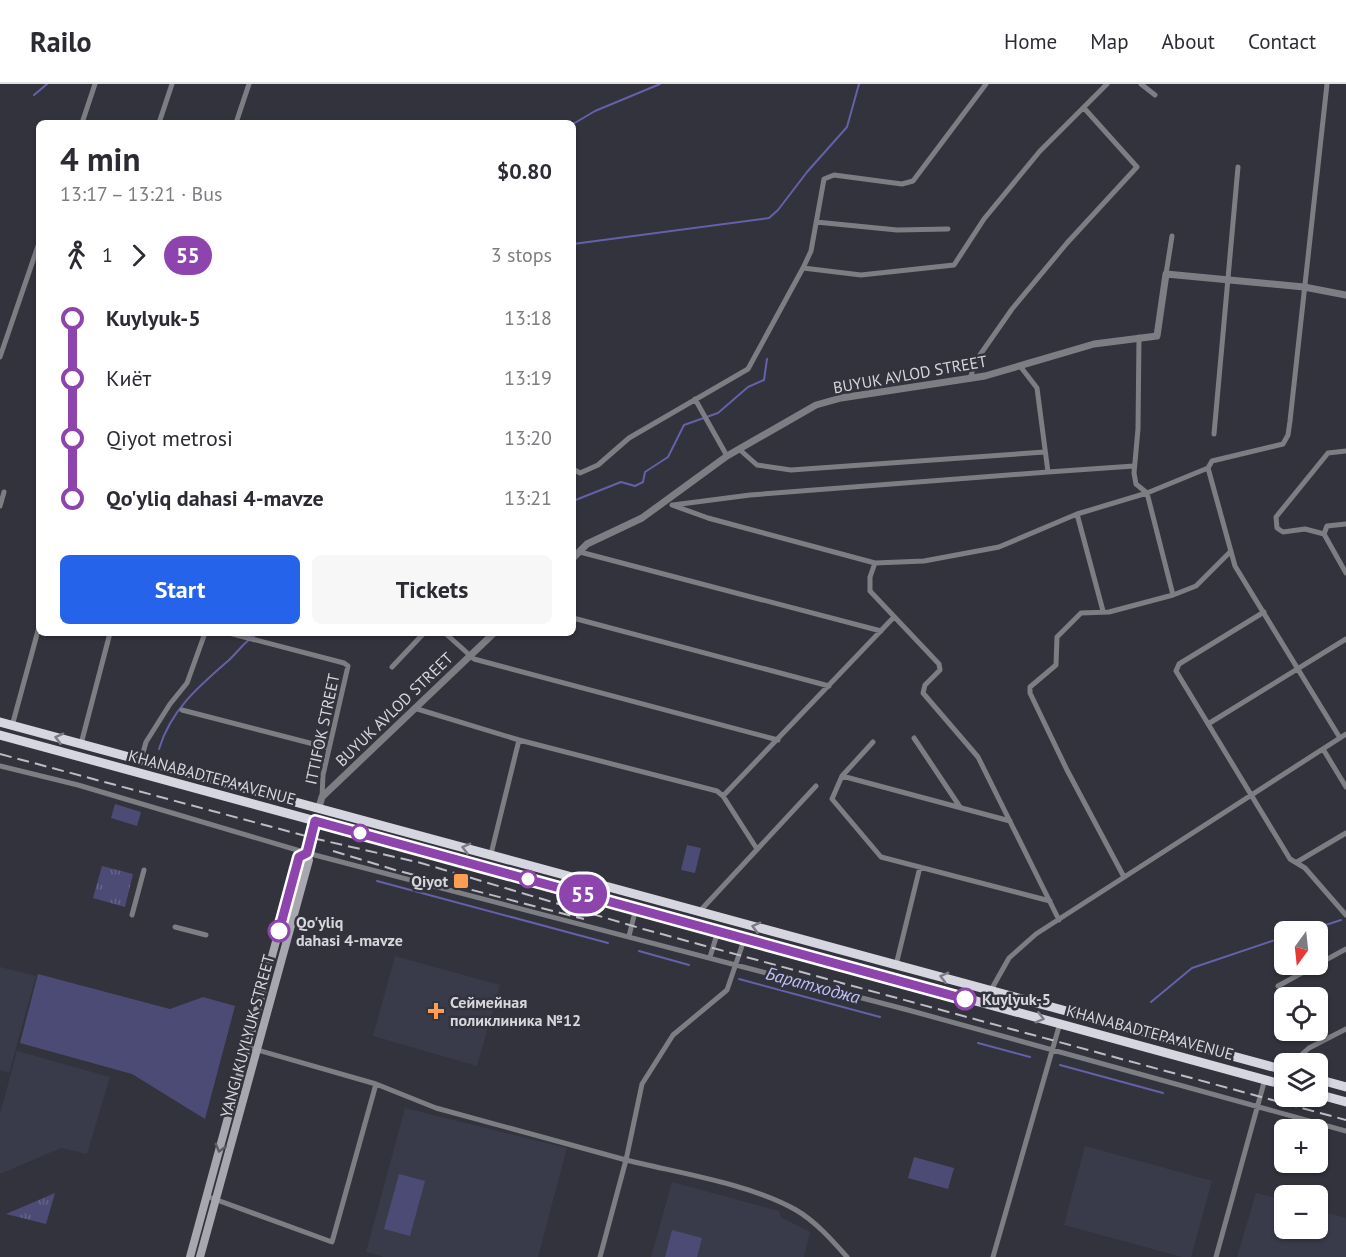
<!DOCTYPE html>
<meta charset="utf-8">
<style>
body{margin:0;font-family:"PT Sans",sans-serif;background:#f7f7f7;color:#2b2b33;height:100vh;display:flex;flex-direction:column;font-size:22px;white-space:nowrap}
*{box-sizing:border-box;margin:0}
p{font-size:20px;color:#7c7c81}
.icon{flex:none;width:33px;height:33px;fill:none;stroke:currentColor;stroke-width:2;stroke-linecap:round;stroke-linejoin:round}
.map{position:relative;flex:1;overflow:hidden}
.sheet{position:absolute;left:36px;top:36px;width:540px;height:516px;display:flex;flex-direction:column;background:#fff;border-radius:9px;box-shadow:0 2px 4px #0004}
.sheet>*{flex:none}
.badge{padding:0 12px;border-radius:20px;font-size:21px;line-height:39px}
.needle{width:39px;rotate:195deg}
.fabs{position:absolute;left:1274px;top:837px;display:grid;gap:12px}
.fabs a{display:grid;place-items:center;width:54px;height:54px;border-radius:9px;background:#fff;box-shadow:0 2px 4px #0004;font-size:30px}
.map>.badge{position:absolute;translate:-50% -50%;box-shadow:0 0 0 3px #fff}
.legs{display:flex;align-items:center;gap:9px;height:66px;padding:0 24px;font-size:20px}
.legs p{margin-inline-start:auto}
.headline{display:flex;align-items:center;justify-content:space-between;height:102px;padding:0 24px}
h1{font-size:33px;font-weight:800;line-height:45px}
.button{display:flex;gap:12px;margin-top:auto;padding:12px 24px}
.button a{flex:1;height:69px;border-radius:9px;background:#2563eb;color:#fff;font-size:24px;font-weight:800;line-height:69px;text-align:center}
.button a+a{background:#f7f7f7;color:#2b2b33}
ul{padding:0 24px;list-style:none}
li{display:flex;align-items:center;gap:21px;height:60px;font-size:22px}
li i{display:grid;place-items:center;width:9px;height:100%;margin:0 8px;background:currentColor}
li i::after{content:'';width:15px;height:15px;margin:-8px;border:4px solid;border-radius:50%;background:#fff}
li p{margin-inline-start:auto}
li:first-child i{background:linear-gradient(#0000 50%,currentColor 0)}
li:last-child i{background:linear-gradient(currentColor 50%,#0000 0)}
header{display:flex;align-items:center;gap:36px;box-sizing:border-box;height:84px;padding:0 30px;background:#fff;border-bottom:2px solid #e1e1e2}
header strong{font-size:28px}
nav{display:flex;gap:33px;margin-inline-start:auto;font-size:21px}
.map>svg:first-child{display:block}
.built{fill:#3a3b4a}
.green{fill:#4c4b75}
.park{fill:url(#park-tufts)}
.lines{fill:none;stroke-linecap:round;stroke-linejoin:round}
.stream{stroke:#6461a8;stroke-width:2}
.minor{stroke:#7d7e83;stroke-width:5}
.tertiary{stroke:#7d7e83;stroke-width:7}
.secondary{stroke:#a7a7af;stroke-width:8}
.trunk{stroke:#d6d6e1;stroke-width:9}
.rail{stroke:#bdbdc3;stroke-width:2;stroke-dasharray:12 6;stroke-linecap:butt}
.oneway{stroke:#7c7c86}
.oneway2{stroke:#5b5c64}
.line-1-casing{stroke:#fff;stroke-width:14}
.line-1{stroke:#8e44ad;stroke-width:9}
.stop-1-dot{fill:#fff;stroke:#8e44ad;stroke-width:3}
.poi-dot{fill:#fc9d54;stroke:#32333c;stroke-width:2}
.labels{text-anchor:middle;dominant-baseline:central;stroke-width:5;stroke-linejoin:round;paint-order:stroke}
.street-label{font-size:16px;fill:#d6d6dc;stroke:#32333c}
.poi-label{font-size:16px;font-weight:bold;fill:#d6d6dc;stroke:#32333c;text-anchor:end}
.stop-label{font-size:16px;font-weight:bold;fill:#d6d6dc;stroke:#32333c;text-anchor:start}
.water-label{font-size:18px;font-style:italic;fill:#bfbffb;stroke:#32333c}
</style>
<header>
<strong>Railo</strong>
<nav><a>Home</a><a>Map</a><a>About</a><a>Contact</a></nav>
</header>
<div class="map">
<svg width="1346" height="1173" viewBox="0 0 1346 1173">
<defs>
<pattern id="park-tufts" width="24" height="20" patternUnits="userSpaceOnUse" patternTransform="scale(1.5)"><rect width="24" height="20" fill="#4c4b75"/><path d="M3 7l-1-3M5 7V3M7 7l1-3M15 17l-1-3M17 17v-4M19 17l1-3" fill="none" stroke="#656488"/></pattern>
</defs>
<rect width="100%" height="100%" fill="#32333c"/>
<path class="built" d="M 395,872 L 500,901 L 477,982 L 373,952 Z
M 0,883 L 36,892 L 9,989 L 0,986 Z
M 17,967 L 110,993 L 87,1070 L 61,1064 L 0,1090 L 0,1030 Z
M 405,1024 L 567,1064 L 538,1173 L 384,1173 L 366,1168 Z
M 1085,1062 L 1212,1097 L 1191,1173 L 1182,1173 L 1064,1141 Z
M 672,1098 L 779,1127 L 781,1133 L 810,1148 L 804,1173 L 651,1173 Z
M 1256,1109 L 1284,1116 L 1284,1144 L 1317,1144 L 1317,1126 L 1346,1134 L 1346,1173 L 1237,1173 Z"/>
<path class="green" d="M 115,720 L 141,728 L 137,742 L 111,734 Z
M 687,761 L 701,764 L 695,789 L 681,786 Z
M 38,890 L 170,925 L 203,913 L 235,922 L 205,1035 L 132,990 L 20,959 Z
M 914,1073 L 954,1084 L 948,1105 L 908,1094 Z
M 399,1090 L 425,1097 L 410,1152 L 384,1145 Z
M 672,1146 L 702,1154 L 697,1173 L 665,1173 Z"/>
<path class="park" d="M 102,782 L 133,790 L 125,823 L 93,814 Z
M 55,1109 L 46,1140 L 6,1130 Z"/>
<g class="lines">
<path class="stream" d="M 34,11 L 47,0
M 573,40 L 595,27 L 660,0
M 573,160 L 769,134 L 778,126 L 807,88 L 847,43 L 859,0
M 573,417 L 621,398 L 635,402 L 643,398 L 645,388 L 668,373 L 684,341 L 718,329 L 748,303 L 764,296 L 767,275
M 159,665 C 171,626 198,603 228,577 C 239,567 245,556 259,549
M 377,797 L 608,859
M 1304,848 L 1341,836
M 639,867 L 689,881
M 739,895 L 880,933
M 1151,918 L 1192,884 L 1284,853
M 978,959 L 1030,973
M 1060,981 L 1163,1009"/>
<path class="minor" d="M 1141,0 L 1155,11
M 82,39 L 95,0
M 159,39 L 172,0
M 236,39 L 249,0
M 816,138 L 897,146 L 948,145
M 803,184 L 811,167 L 824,95 L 834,91 L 902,100 L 913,97 L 986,0
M 1166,190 L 1172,152
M 0,273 L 39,159
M 1020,282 L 1037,304 L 1048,388 L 1134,382
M 970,295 L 975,278 L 1012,225 L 1067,159 L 1137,83 L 1084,24
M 695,315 L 727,372
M 1214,350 L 1238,83
M 739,365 L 757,381 L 791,386 L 1045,368
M 1208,384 L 1235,482 L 1340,654
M 573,385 L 580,389 L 598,381 L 629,354 L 748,285 L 803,184 L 861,191 L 954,181 L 984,135 L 1040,67 L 1107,0
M 39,401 L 39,403
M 672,421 L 708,434 L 875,479 L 924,477 L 999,463 L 1077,430 L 1147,409 L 1208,384 L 1212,377 L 1283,360 L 1288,351 L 1290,337 L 1327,0
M 673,421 L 750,411 L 1048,388
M 0,422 L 4,408
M 1077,430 L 1103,527
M 1346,440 L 1327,442 L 1324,450 L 1346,489
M 1324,450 L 1305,445 L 1283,448 L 1277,444 L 1276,433 L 1328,369 L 1346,367
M 580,468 L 881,547
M 875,479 L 870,493 L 870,507 L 939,580 L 940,586 L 925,601 L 923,609 L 978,673 L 1059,836
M 1173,511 L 1196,502 L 1231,467
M 1264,528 L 1179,580 L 1176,587 L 1290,775 L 1305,784 L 1346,831
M 573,534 L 829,602
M 229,549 L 344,579 L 348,582 L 323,691 L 322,713
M 445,549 L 474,575 L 778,656
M 392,583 L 424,549
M 414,624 L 519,656 L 717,707 L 723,712 L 757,765
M 182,626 L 329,664
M 1208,640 L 1346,555
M 12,642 L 39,543
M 914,654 L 960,723
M 873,658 L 842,692 L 832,715 L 881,773 L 1050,817
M 81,660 L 110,549
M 1323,665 L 1346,703
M 141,676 L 146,658 L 170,620 L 187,599 L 205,549
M 0,682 L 78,701 L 307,769 L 908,926 L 1346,1047
M 842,692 L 1010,737
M 723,712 L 894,533
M 491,770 L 519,656
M 1297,778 L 1346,749
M 1124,793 L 1067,686 L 1030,609 L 1030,603 L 1056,581 L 1057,553 L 1081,529 L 1109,528 L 1173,511 L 1147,409 L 1136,400 L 1134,389 L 1138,345 L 1139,253
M 699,828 L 816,702
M 132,831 L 144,786
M 175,843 L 206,851
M 629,852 L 636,824
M 745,853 L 727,906 L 673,951 L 642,1000 L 626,1076 C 678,1089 751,1100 796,1126 C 815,1137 832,1156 847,1173
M 710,873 L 718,847
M 896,881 L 920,783
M 1278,902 L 1346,865
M 991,906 L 1009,874 L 1036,850 L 1346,650
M 247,963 L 376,1000 L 436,1024 L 626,1076 L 600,1173
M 1291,980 L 1309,964 L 1346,945
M 206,1112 L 332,1158 L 376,1000
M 993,1173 L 1060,939
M 1216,1173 L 1265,995"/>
<path class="tertiary" d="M 573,474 L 587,460 L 642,434 L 727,372 L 816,321 L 841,314 L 985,292 L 1094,260 L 1157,252 L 1166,190 L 1304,203 L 1346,211
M 319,723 L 322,713 L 494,549"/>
<path class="secondary" d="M 190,1173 L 299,773 L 307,769
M 200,1173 L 309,776 L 307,769 L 315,737"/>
<path class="trunk" d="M 0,638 L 1284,986
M 0,651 L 1284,1001
M 1317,995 L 1346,1003
M 1317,1010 L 1346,1018"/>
<path class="rail" d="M 0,670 L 317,755 L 421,779 L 643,845 L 1346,1036
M 333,767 L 395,786 L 584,835"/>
</g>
<defs><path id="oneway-chevron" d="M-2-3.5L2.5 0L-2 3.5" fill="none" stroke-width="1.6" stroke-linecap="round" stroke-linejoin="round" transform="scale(1.5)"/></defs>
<g class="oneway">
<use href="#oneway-chevron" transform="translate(59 654) rotate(-165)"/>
<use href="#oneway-chevron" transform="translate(466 764) rotate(-165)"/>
<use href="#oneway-chevron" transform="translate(756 843) rotate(-165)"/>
<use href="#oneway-chevron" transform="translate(944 893) rotate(-165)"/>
<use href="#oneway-chevron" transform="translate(1040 934) rotate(14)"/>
</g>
<use class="oneway2" href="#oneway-chevron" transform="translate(220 1064) rotate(105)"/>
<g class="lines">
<g class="line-1-casing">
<path id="line-1" d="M 279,847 L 299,773 L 307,769 L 315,737 L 965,915"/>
</g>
<use href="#line-1" class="line-1"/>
</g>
<g class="stop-1-dot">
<circle cx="360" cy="749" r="8"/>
<circle cx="528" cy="795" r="8"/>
<circle cx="279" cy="847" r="10"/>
<circle cx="965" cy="915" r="10"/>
</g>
<g class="poi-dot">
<rect x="453" y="789" width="16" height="16" rx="3"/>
<path d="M433 918h6v6h6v6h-6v6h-6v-6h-6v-6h6z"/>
</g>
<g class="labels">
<g class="street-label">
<text transform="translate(910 290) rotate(-10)">BUYUK AVLOD STREET</text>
<text transform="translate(394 625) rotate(-44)">BUYUK AVLOD STREET</text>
<text transform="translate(322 645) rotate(-78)">ITTIFOK STREET</text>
<text transform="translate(212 693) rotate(15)">KHANABADTEPA AVENUE</text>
<text transform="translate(1150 948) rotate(15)">KHANABADTEPA AVENUE</text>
<text transform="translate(247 952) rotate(-75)">YANGI KUYLYUK STREET</text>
</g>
<g class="poi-label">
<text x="448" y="797">Qiyot</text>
<text x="450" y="918" text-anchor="start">Сеймейная<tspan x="450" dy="18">поликлиника №12</tspan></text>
</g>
<g class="stop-label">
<text x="296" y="838">Qo'yliq<tspan x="296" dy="18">dahasi 4-mavze</tspan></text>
<text x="982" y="915">Kuylyuk-5</text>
</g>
<g class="water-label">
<text transform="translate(813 901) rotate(15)">Баратходжа</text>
</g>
</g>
</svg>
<div class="fabs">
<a><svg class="needle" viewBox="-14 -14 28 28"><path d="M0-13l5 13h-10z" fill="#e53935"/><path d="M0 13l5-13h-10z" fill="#7c7c81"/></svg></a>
<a><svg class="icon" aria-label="locate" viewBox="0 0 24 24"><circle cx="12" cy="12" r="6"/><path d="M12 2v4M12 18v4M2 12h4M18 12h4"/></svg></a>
<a><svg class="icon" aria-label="layers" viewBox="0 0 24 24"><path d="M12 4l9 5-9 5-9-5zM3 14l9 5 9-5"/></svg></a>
<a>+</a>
<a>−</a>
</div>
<b class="badge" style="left:583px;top:810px;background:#8e44ad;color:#fff">55</b>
<section class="sheet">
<div class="headline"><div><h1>4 min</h1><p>13:17 – 13:21 · Bus</p></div><b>$0.80</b></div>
<div class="legs"><svg class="icon" aria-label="walk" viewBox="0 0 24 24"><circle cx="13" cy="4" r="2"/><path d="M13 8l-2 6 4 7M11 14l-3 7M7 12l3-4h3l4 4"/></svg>1<svg class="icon" aria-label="forward" viewBox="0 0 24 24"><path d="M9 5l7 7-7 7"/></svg><b class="badge" style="background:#8e44ad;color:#fff">55</b><p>3 stops</p></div>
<ul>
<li><i style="color:#8e44ad"></i><b>Kuylyuk-5</b><p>13:18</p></li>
<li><i style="color:#8e44ad"></i><span>Киёт</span><p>13:19</p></li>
<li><i style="color:#8e44ad"></i><span>Qiyot metrosi</span><p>13:20</p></li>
<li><i style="color:#8e44ad"></i><b>Qo'yliq dahasi 4-mavze</b><p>13:21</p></li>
</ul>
<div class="button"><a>Start</a><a>Tickets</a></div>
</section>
</div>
